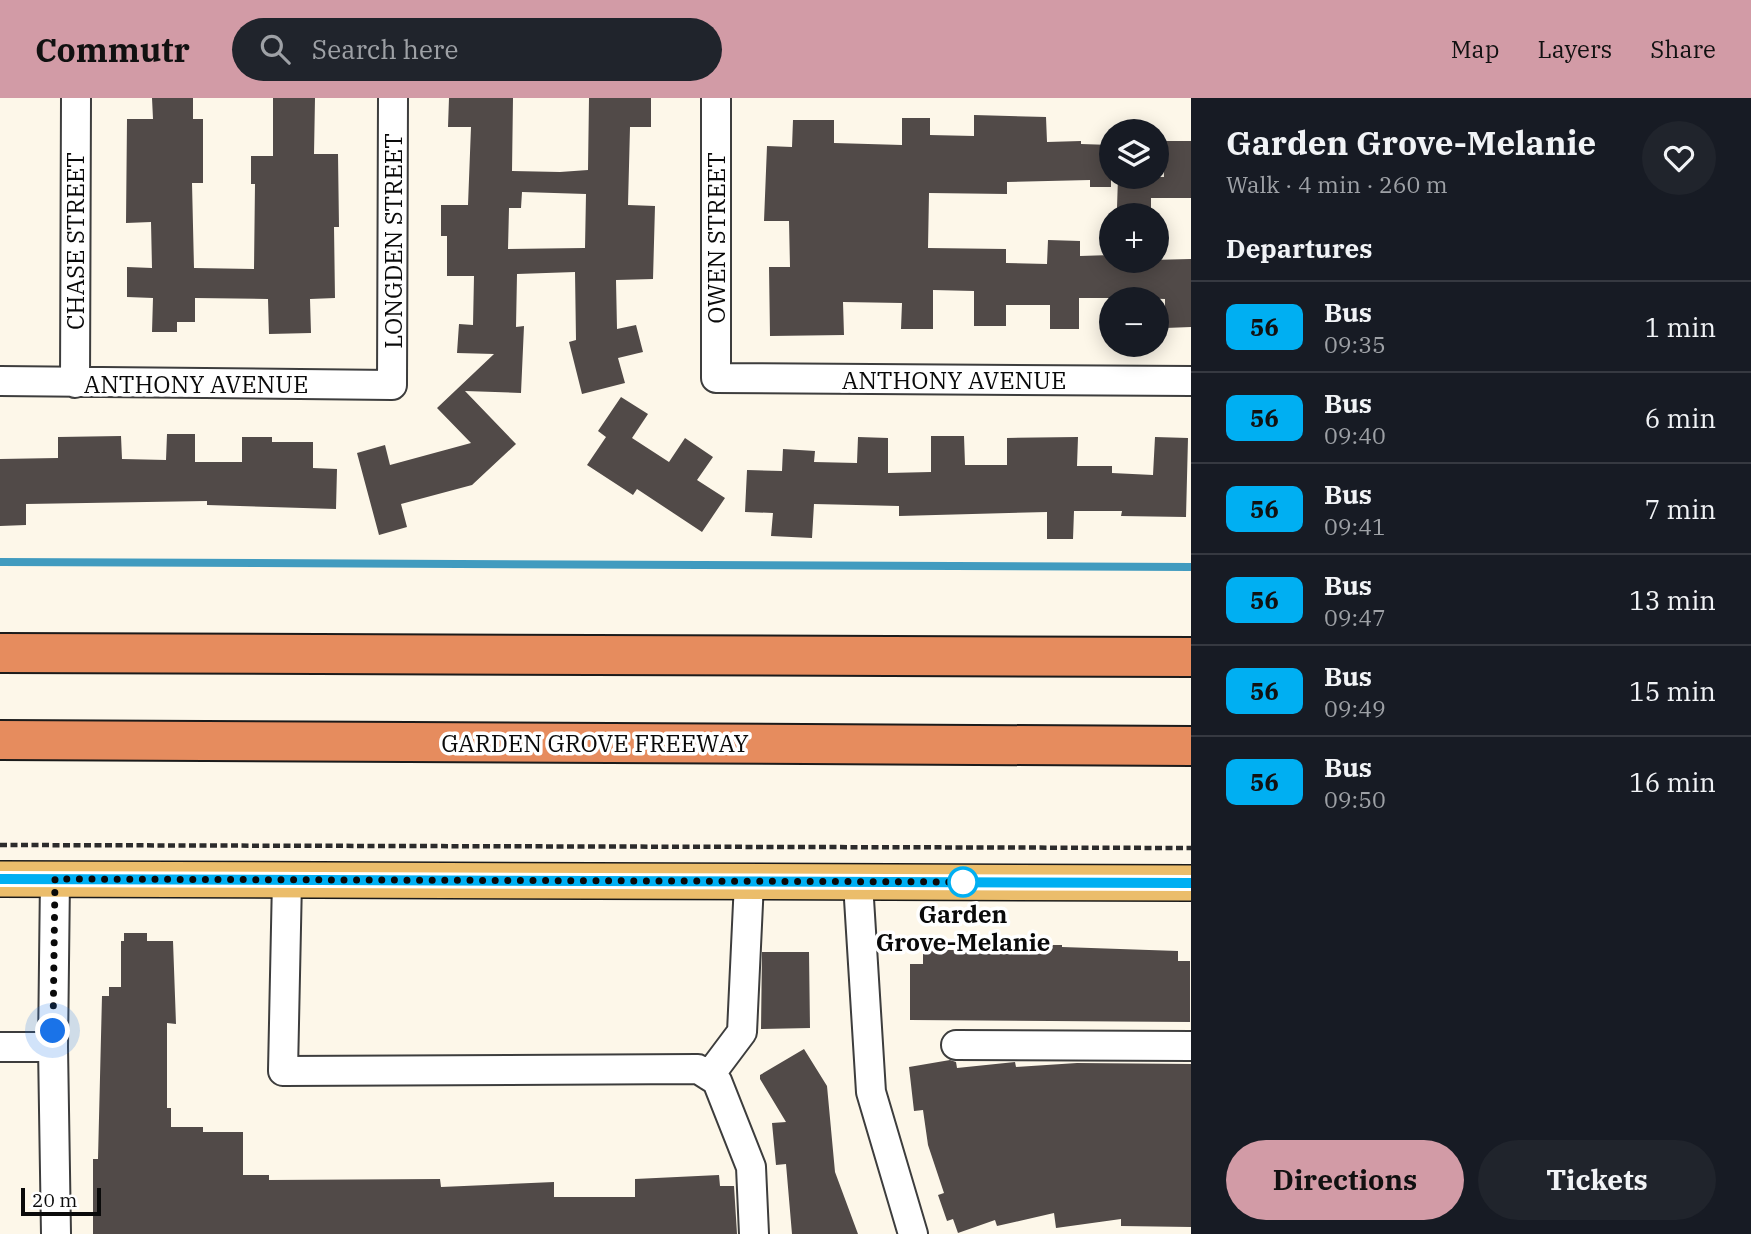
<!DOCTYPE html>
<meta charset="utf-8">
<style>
body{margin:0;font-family:"IBM Plex Serif",serif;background:#20242c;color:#f1f3f6;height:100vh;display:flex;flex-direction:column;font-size:26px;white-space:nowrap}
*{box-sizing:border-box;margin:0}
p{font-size:23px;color:#9ea1a6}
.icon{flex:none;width:38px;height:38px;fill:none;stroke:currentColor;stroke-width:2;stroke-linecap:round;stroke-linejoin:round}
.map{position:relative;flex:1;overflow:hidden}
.panel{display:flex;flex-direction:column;background:#171b24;width:560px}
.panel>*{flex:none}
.badge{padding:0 14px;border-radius:10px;font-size:24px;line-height:46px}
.controls{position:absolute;left:1099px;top:21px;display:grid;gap:14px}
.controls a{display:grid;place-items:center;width:70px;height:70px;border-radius:50%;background:#171b24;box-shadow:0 4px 18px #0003;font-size:35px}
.scale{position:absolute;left:21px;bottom:18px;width:80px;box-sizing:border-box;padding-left:7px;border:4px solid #0a0a0a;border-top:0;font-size:19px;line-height:24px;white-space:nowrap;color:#0a0a0a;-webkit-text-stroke:5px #fff;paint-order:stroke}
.you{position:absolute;width:35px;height:35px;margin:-18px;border:5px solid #fff;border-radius:50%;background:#1a73e8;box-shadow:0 0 0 10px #1a73e833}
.map>.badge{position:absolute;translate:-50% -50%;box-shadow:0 0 0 4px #fff}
h2{padding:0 35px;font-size:26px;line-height:63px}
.round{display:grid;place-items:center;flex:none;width:74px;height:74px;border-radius:37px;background:#20242c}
.headline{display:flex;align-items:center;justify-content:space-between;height:119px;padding:0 35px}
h1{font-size:33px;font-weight:700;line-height:52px}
.action{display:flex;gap:14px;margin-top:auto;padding:14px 35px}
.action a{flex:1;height:80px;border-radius:42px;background:#d29ba6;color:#111;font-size:28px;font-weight:700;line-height:80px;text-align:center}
.action a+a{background:#20242c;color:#f1f3f6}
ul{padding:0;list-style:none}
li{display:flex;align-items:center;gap:21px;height:91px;padding:0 35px;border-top:2px solid #363941}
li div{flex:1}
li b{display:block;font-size:26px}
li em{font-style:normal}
li .badge{min-width:77px;font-weight:700;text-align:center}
header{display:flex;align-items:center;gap:42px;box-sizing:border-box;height:98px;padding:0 35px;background:#d29ba6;color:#111}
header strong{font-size:33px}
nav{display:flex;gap:38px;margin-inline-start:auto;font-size:24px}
.search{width:490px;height:63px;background:#20242c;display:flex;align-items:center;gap:18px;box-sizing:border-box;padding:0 24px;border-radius:38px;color:#9ea1a6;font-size:26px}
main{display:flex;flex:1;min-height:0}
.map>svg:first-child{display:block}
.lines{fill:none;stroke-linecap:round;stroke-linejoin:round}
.stream{stroke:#419bbf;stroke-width:8}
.building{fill:#514a48;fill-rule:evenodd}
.minor-casing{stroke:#3d3d3d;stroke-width:32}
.major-casing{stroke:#1b1b1b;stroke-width:38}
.highway-casing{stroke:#1b1b1b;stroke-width:42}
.path{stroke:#2c2c2c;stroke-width:4.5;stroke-dasharray:7 3.5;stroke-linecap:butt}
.minor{stroke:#fff;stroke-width:28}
.major{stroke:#ebbd6b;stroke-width:35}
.highway{stroke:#e68c5e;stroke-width:38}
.line-casing{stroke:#fff;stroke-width:16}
.line{stroke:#00aff2;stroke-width:10}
.walk{stroke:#0a0a0a;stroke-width:7;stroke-dasharray:0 12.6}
.stop-dot{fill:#fff;stroke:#00aff2;stroke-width:3.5}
.labels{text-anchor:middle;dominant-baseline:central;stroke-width:7;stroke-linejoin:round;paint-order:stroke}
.street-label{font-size:24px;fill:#0a0a0a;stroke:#fff}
.stop-label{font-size:24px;font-weight:bold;fill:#0a0a0a;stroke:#fff}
</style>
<header>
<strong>Commutr</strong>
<div class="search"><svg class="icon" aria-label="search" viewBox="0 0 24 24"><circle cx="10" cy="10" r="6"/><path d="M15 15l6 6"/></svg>Search here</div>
<nav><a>Map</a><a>Layers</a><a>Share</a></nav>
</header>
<main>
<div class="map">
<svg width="1191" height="1136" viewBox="0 0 1191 1136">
<rect width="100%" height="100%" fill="#fdf7e9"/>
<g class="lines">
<path class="stream" d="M 0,464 L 1191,469"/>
</g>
<path class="building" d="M 152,0 L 193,0 L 193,21 L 203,21 L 203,85 L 192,85 L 194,170 L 254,171 L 255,86 L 251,86 L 251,58 L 273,58 L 273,0 L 315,0 L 314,56 L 338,56 L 339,129 L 334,129 L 335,200 L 310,201 L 311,235 L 269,236 L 268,201 L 195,200 L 195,224 L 177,224 L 177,234 L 152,234 L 153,200 L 127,199 L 127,169 L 152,170 L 151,124 L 126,125 L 127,21 L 153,21 Z
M 449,0 L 513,0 L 512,73 L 560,74 L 588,72 L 589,0 L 651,0 L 651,29 L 630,29 L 628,107 L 655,108 L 653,181 L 616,182 L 617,231 L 636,227 L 643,254 L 618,260 L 625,285 L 582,296 L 569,244 L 576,242 L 575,174 L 517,176 L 516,229 L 524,228 L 521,295 L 465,293 L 516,346 L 472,387 L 401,406 L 407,429 L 379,437 L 357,355 L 385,347 L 390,367 L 471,345 L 437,310 L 494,256 L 457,255 L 459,226 L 473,227 L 474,178 L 447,178 L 447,138 L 441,138 L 441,107 L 468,107 L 471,29 L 448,29 ZM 522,94 L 586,96 L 585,150 L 508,151 L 509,110 L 521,110 Z
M 974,17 L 1046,19 L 1047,44 L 1081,43 L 1081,46 L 1111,47 L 1111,89 L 1090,89 L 1090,82 L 1007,84 L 1007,96 L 929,95 L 928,150 L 1006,151 L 1006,165 L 1047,166 L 1048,142 L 1080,143 L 1080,158 L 1111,157 L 1111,163 L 1191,161 L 1191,229 L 1165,230 L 1165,201 L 1123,200 L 1079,200 L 1079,231 L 1050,231 L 1050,207 L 1006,207 L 1006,228 L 974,228 L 974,193 L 933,192 L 933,231 L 901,231 L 902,205 L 843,204 L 844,237 L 770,238 L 769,169 L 790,169 L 789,123 L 764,123 L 767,48 L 792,49 L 793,22 L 834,22 L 834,45 L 902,47 L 902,20 L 930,20 L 930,37 L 974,38 Z
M 1163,43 L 1191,43 L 1191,100 L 1151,100 L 1151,110 L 1117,110 L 1118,79 L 1164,79 Z
M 621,299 L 648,316 L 632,340 L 669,364 L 685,340 L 713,359 L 697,382 L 725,400 L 702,434 L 637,391 L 633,397 L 587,367 L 606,339 L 598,333 Z
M 167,336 L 195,336 L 195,364 L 242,364 L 242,339 L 272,339 L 272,344 L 313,344 L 313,370 L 337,371 L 336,411 L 207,407 L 207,403 L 26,406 L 26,427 L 0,428 L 0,361 L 58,360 L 58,339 L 121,338 L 122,361 L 166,362 Z
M 931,338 L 964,338 L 965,367 L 1007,367 L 1007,340 L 1078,339 L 1077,368 L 1112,368 L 1112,375 L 1153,377 L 1155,339 L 1188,340 L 1186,419 L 1121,418 L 1122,413 L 1074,413 L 1073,441 L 1047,441 L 1047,414 L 899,418 L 899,408 L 814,406 L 812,440 L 771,438 L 773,415 L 745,414 L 747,372 L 782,373 L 783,351 L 815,353 L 814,364 L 857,365 L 858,339 L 888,340 L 888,375 L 931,374 Z
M 124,835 L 147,835 L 147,843 L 173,843 L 176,926 L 167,925 L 167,1010 L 171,1010 L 171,1029 L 203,1029 L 203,1034 L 243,1034 L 243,1077 L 269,1077 L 269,1082 L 440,1081 L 441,1089 L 554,1084 L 554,1099 L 635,1099 L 635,1081 L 719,1077 L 720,1088 L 734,1088 L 737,1136 L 93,1136 L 93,1061 L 98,1061 L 102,898 L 109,898 L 109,889 L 121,889 L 121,843 L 124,843 Z
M 968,847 L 1062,847 L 1062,849 L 1178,853 L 1178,863 L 1190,863 L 1190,924 L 910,922 L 910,866 L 923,866 L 923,852 L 968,852 Z
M 762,854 L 809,854 L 810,930 L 761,931 Z
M 804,951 L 827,988 L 835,1074 L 858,1136 L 792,1136 L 786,1066 L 776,1067 L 772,1025 L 786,1024 L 760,981 L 760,977 Z
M 950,962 L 956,964 L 957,970 L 1015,964 L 1016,969 L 1077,965 L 1191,966 L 1191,1129 L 1121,1128 L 1121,1121 L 1056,1130 L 1054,1115 L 997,1128 L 995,1122 L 958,1135 L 953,1121 L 947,1123 L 938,1097 L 944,1095 L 928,1047 L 923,1012 L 914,1013 L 909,969 Z"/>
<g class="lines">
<g class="minor-casing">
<path id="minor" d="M 716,0 L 716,280 L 1191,283
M 0,283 L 392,287 L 393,0
M 75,285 L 76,0
M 55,781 L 53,949 L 56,1136
M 287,782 L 283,973 L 698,971 L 717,983 L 751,1069 L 754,1136
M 858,785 L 871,994 L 913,1136
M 956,947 L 1191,948
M 0,949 L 53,949
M 709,978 L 742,934 L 749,784"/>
</g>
<g class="major-casing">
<path id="major" d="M 0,781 L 1191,785"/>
</g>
<g class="highway-casing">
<path id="highway" d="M 0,555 L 1191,559
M 0,642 L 1191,648"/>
</g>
<path class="path" d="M 0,747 L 1191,750"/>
<use href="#minor" class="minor"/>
<use href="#major" class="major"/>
<use href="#highway" class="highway"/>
</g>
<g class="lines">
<g class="line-casing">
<path id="line" d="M 0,781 L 1191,785"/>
</g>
<use href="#line" class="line"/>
<path class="walk" d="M 53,933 L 55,781 L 969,784 L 963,784"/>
</g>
<circle class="stop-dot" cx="963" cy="784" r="14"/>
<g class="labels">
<g class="street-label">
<text transform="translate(716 140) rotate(-90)">OWEN STREET</text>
<text transform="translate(75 143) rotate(-90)">CHASE STREET</text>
<text transform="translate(393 143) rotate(-90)">LONGDEN STREET</text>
<text x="954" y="282">ANTHONY AVENUE</text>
<text x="196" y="286">ANTHONY AVENUE</text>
<text x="595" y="645">GARDEN GROVE FREEWAY</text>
</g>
<g class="stop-label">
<text x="963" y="816">Garden<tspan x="963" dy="28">Grove-Melanie</tspan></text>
</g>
</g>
</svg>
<div class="controls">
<a><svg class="icon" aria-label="layers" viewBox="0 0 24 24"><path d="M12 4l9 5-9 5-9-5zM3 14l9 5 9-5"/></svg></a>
<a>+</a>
<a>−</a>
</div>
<div class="scale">20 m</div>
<div class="you" style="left:53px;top:933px"></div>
</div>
<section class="panel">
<div class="headline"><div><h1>Garden Grove-Melanie</h1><p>Walk · 4 min · 260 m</p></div><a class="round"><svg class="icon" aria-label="heart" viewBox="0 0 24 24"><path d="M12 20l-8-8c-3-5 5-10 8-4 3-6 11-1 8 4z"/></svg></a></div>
<h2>Departures</h2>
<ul>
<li><span class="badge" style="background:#00aff2;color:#111">56</span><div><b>Bus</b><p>09:35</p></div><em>1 min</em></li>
<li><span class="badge" style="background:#00aff2;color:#111">56</span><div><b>Bus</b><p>09:40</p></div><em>6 min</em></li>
<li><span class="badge" style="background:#00aff2;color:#111">56</span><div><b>Bus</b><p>09:41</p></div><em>7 min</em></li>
<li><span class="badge" style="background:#00aff2;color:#111">56</span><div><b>Bus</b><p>09:47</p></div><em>13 min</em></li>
<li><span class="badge" style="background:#00aff2;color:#111">56</span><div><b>Bus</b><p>09:49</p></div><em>15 min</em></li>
<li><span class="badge" style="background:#00aff2;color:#111">56</span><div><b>Bus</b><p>09:50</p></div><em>16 min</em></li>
</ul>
<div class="action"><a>Directions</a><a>Tickets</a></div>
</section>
</main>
